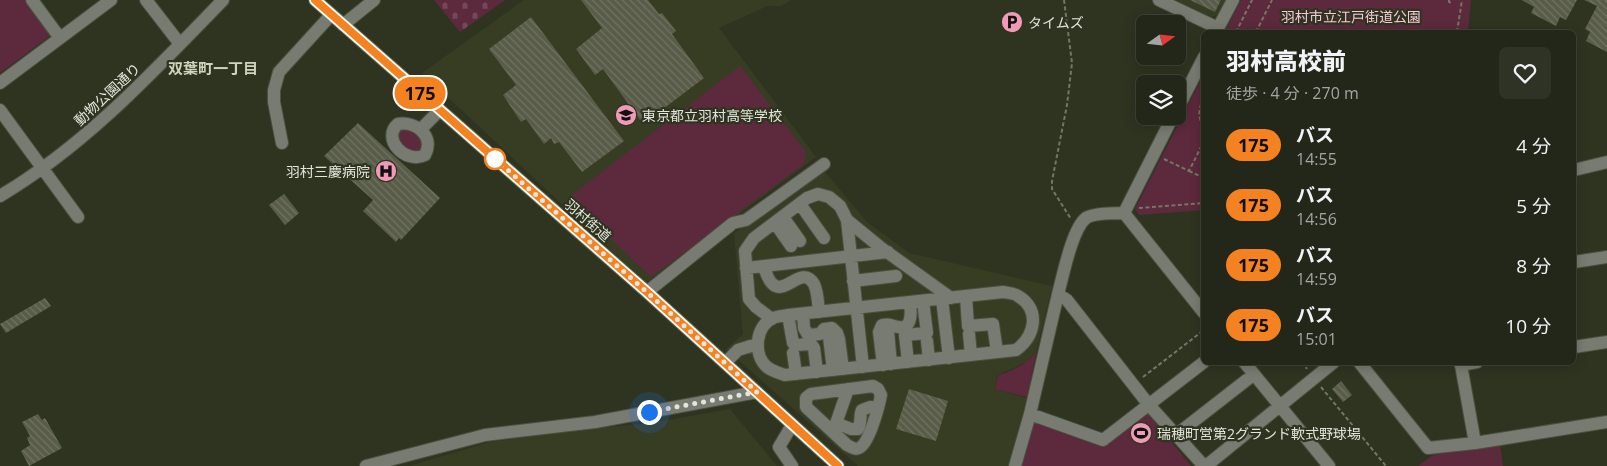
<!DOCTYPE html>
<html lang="ja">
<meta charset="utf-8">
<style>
body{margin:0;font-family:"Open Sans","Noto Sans JP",sans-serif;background:#2f3326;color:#f1f3f6;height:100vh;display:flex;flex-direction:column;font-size:19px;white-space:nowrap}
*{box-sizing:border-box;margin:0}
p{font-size:16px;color:#a3a5a2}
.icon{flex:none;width:28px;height:28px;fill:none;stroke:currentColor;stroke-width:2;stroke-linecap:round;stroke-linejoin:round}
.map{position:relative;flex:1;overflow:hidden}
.details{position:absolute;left:1201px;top:30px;width:375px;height:335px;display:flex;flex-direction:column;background:#232719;border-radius:8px;box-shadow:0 2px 12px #0003,0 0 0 1px #404438}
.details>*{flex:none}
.badge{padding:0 10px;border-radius:16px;font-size:18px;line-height:32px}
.needle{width:32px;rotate:75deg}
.fabs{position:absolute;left:1136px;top:15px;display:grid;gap:10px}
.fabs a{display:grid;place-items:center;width:50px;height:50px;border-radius:8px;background:#232719;box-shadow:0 2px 12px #0003,0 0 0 1px #404438;font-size:25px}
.you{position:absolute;width:25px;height:25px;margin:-12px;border:4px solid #fff;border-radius:50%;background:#1a73e8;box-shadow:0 0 0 8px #1a73e833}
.map>.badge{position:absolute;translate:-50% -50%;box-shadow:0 0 0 2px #fff}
.round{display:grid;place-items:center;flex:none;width:52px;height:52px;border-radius:8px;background:#2f3326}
.overview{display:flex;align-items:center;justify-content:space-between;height:85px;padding:0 25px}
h1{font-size:24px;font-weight:800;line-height:38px}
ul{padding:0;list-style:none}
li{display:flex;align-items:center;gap:15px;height:60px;padding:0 25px}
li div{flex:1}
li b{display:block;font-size:19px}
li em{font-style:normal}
li .badge{min-width:55px;font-weight:700;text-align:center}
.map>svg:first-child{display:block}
.built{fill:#373d23}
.green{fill:#5d293c}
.cemetery{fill:url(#cemetery-stones)}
.building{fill:url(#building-back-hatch)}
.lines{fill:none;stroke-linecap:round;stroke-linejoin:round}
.minor-casing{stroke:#4c503f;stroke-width:14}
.major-casing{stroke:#4c503f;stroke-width:14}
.path{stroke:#737767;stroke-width:2;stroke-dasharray:4 2.5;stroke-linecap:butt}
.minor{stroke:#787b71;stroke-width:12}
.major{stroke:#bfc4b1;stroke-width:12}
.line-casing{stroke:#fff;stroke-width:11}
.line{stroke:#f58220;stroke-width:8}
.walk{stroke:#e2e5da;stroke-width:5;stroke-dasharray:0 9}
.stop-dot{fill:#fff;stroke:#f58220;stroke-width:2.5}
.labels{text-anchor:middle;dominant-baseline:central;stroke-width:4.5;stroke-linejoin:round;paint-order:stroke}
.park-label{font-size:14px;fill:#f7c9d7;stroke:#2f3421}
.poi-label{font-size:14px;fill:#e2e5da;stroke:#2f3421;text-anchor:start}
.street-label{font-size:14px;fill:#e2e5da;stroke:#2f3421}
.neighbourhood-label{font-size:15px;font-weight:bold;fill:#ced4bc;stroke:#2f3421}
</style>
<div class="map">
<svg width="1607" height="466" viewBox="0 0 1607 466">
<defs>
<pattern id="cemetery-stones" width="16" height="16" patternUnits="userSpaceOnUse" patternTransform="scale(1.25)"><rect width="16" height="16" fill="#5d293c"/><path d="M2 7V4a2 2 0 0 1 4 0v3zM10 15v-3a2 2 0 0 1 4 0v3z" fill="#744858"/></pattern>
<pattern id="building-back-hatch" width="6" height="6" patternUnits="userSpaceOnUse" patternTransform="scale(1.25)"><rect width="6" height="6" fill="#585c48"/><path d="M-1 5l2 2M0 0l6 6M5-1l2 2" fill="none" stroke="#707362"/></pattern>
</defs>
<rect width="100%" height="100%" fill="#2f3421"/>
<path class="built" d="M 524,0 L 791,0 L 781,6 L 767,6 L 719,28 L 816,157 L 646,283 L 422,73 Z
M 1176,0 L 1227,0 L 1220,14 L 1212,17 Z
M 825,172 L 867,222 L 909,253 L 1052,286 L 1036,353 L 1027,361 L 1016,367 L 997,375 L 995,389 L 1027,398 L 1008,466 L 858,466 L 726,349 L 743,334 L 734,233 Z
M 730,409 L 777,466 L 409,466 L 490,442 L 575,430 L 652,423 Z"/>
<path class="green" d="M 0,0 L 30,0 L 54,33 L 0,73 Z
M 1241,0 L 1471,0 L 1468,32 L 1225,32 Z
M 740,66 L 806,152 L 804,164 L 651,277 L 568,198 Z
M 1204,74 L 1204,210 L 1139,215 L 1135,209 Z
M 401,128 L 419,133 L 424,148 L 417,153 L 402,147 L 398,134 Z
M 1036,353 L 1027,397 L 995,389 L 998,375 C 1013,371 1025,364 1036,353 Z
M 1147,412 L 1191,466 L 1021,466 L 1034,423 L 1105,442 Z
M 1500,444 L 1503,466 L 1418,466 L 1433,455 Z"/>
<path class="cemetery" d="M 434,0 L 505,0 L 460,32 Z"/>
<path class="building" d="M 581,0 L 648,0 L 659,14 L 662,13 L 676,31 L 672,34 L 704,78 L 643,124 L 603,69 L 595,75 L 576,49 L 602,28 Z
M 1190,0 L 1221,0 L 1215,12 Z
M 1522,0 L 1577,0 L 1566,20 L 1560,17 L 1556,26 L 1531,13 L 1534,7 Z
M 1584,0 L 1607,0 L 1607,52 L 1586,41 L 1590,32 L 1585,29 L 1597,6 Z
M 531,17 L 624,141 L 582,172 L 559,142 L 554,144 L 551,138 L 544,144 L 526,119 L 521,122 L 503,95 L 516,85 L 489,49 Z
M 358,123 L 440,198 L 401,240 L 399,238 L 396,242 L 363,211 L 373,200 L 324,156 Z
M 284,194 L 299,213 L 285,225 L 269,205 Z
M 45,298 L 51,306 L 6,333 L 0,324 Z
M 1341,381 L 1352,395 L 1343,402 L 1332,389 Z
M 909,389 L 948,401 L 936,441 L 896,429 Z
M 38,414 L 42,420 L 45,418 L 62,448 L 29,466 L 21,451 L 30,445 L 27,438 L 30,436 L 22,422 Z"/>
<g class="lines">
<g class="minor-casing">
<path id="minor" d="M 32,0 L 60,38
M 146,0 L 180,44
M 1159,0 L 1218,28
M 343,25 L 374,0
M 1216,32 L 1233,0
M 0,83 L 111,0
M 1178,108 L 1204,57
M 0,110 L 78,217
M 398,124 C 416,121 435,136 425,155 C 405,165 381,138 398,124 Z
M 421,129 L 440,110
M 282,143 L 274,102 L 274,90 L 279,72 L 331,15
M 1574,170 L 1607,162
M 0,196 C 86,145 154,71 223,0
M 800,204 L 824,238
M 1124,213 L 1204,313
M 1124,213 L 1173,116
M 783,217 L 800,241
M 847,220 L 880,247 L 951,298
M 775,223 L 791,246
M 1574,262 L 1607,257
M 764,266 C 777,315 799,259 814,284 C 818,292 818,304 819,312
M 746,268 L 888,252
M 853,281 L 896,276
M 647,292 L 733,223 L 746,220 L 824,164
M 1003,292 C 1008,293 1014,293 1018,296 C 1041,310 1035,336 1016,350 L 785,375 C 779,373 772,371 767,367 C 753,355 755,326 773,318 C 777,316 784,316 788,315 Z
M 1058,294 C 1063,276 1072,229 1086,218 C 1093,213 1115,213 1124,213
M 966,296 L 968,326 L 993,324 L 997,352
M 942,299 L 949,358
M 803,314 L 804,328 L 808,335 L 820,334 L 824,329 L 832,328 L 837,333 L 839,339 L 843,369
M 788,315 L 793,343 L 796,345 L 811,344 L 814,348 L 817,372
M 772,319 L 756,307 L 749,299 L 745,251 L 754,238 L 807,198 L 818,194 L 829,197 L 840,206 L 847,220 L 863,367
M 888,331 L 891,364
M 969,334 L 971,355
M 829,337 L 833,370
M 927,341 L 929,360
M 1574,347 L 1607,342
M 793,353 L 796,374
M 908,362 L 905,335 L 927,333 L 923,301
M 1244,362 L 1329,466
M 1359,362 L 1428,448 L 1475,443 L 1607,422
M 1459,362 L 1461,365 L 1475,443
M 725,363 L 738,350 L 757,344
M 883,365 L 879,332 L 882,325 C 891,323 890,326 898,327 C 913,330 911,311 910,302
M 1461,365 L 1477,362
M 873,386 L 878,389 L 881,395 C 879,406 869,444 859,448 C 855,450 851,447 847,445 L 806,407 L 806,398 L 811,394 Z
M 1030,414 L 1103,440 L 1204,362
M 836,423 L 851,429 L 858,429 C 862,422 859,416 862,410 L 870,407 L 877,408
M 792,425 L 779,447 L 792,466
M 833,432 L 848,389
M 1176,435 L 1253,375
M 366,466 L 485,435 L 595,422 L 757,392
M 1015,466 L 1030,414 L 1058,294 L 1067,300 L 1149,405 L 1204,466
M 1206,466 L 1334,362"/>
</g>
<g class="major-casing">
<path id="major" d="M 315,0 L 647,292 L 838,466"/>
</g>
<path class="path" d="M 1064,0 L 1072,63 L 1067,105 L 1052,181 L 1052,189 L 1071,219
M 1449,0 L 1449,2 L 1452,3
M 1236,32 L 1252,0
M 1256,32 L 1272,0
M 1457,32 L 1462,0
M 1204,98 C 1199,107 1197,117 1204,127
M 1164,159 L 1189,171 L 1204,141
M 1189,171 L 1202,177
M 1139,208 L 1204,203
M 1302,362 L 1307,369
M 1143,377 L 1204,330
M 1321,387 L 1386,466"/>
<use href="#minor" class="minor"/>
<use href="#major" class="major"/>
</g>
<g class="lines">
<g class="line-casing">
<path id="line" d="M 315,0 L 647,292 L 838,466"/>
</g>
<use href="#line" class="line"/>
<path class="walk" d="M 495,159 L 647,292 L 757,392 L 649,412"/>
</g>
<defs>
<g id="parking-disc" transform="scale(1.125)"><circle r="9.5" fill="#f09ab7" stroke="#2f3421"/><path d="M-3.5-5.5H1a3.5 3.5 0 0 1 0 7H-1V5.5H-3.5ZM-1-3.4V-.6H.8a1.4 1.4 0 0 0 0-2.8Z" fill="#111"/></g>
<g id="school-disc" transform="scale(1.125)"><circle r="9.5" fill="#f09ab7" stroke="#2f3421"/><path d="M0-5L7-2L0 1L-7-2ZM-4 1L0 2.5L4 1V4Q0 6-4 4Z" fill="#111"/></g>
<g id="hospital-disc" transform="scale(1.125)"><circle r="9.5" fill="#f09ab7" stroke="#2f3421"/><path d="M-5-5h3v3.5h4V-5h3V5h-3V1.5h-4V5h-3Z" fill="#111"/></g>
<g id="stadium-disc" transform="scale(1.125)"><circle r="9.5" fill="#f09ab7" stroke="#2f3421"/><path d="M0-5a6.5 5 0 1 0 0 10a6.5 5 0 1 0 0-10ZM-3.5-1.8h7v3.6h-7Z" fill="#111"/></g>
</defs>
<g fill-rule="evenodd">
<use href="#parking-disc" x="1012" y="22"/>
<use href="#school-disc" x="626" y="115"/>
<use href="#hospital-disc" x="386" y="171"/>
<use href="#stadium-disc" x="1141" y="433"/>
</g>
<circle class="stop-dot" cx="495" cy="159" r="10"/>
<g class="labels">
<g class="park-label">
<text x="1351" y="16">羽村市立江戸街道公園</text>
</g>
<g class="poi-label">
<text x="1028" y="22">タイムズ</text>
<text x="642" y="115">東京都立羽村高等学校</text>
<text x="370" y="171" text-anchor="end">羽村三慶病院</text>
<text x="1157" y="433">瑞穂町営第2グランド軟式野球場</text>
</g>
<g class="street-label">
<text transform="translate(107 94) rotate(-43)">動物公園通り</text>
<text transform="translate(588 220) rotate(41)">羽村街道</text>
</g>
<g class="neighbourhood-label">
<text x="213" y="68">双葉町一丁目</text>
</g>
</g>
</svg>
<div class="fabs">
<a><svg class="needle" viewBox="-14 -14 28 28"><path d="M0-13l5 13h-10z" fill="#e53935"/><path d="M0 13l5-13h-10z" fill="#a3a5a2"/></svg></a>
<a><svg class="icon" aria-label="layers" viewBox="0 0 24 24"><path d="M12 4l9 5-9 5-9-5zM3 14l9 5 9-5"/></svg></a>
</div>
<div class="you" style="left:649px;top:412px"></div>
<b class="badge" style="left:420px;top:93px;background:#f58220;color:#111">175</b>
<section class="details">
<div class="overview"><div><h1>羽村高校前</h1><p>徒歩 · 4 分 · 270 m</p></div><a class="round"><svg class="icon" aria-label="heart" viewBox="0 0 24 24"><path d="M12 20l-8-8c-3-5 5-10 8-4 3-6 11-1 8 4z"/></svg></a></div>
<ul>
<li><span class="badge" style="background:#f58220;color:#111">175</span><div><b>バス</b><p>14:55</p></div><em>4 分</em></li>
<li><span class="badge" style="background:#f58220;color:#111">175</span><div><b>バス</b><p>14:56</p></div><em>5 分</em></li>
<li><span class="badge" style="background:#f58220;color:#111">175</span><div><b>バス</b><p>14:59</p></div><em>8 分</em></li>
<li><span class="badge" style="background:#f58220;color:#111">175</span><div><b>バス</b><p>15:01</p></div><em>10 分</em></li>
</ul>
</section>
</div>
